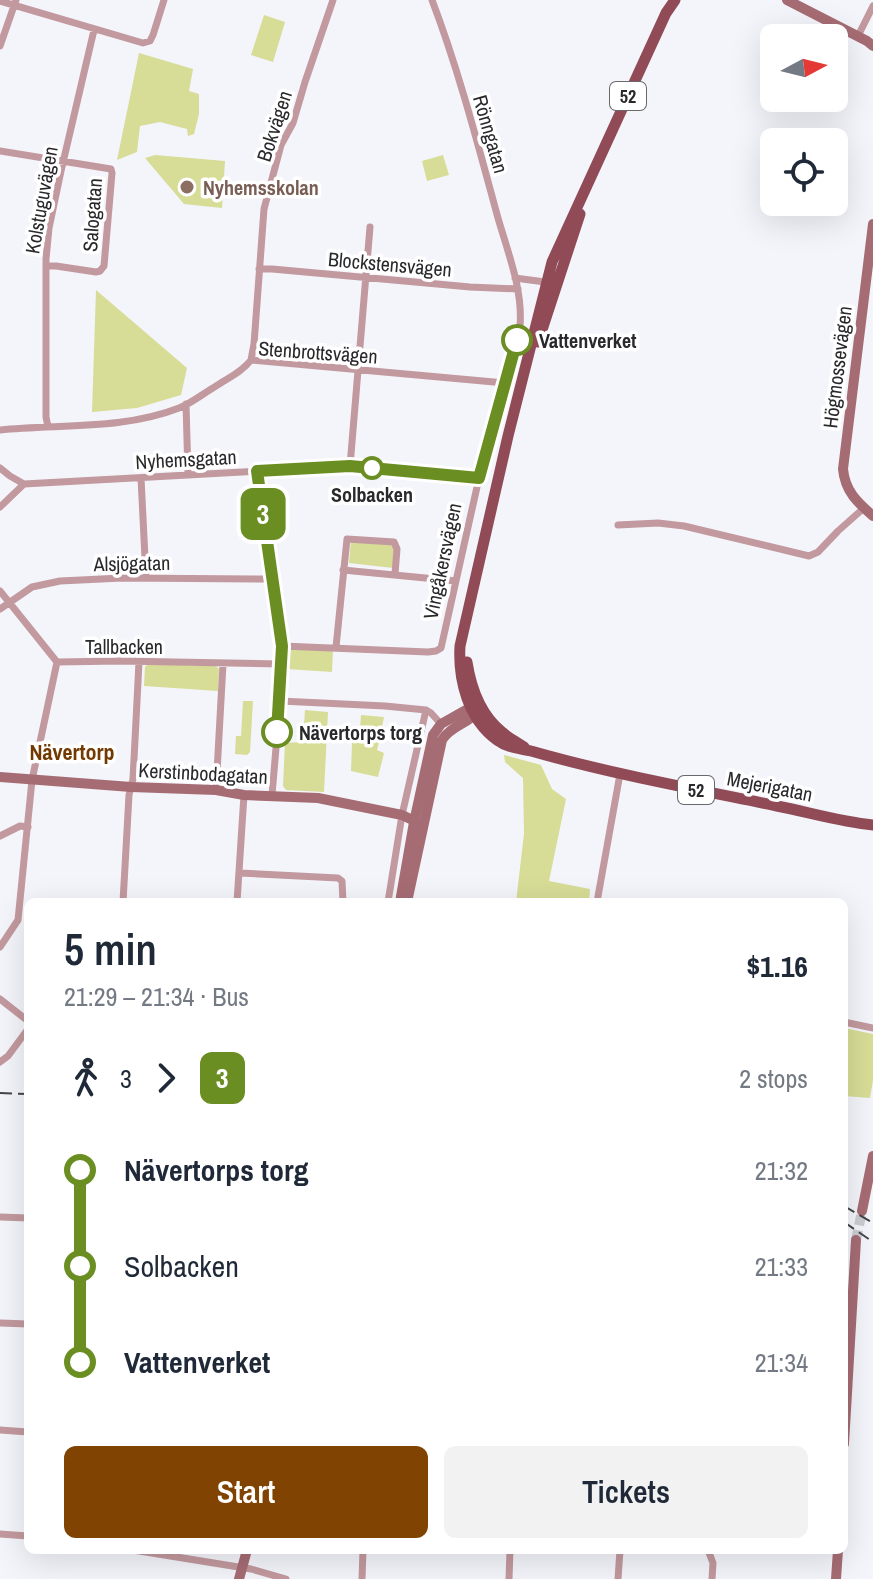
<!DOCTYPE html>
<meta charset="utf-8">
<style>
body{margin:0;font-family:"Archivo Narrow",sans-serif;background:#f2f2f3;color:#1f2937;height:100vh;display:flex;flex-direction:column;font-size:30px;white-space:nowrap}
*{box-sizing:border-box;margin:0}
p{font-size:26px;color:#747a83}
.icon{flex:none;width:44px;height:44px;fill:none;stroke:currentColor;stroke-width:2;stroke-linecap:round;stroke-linejoin:round}
.map{position:relative;flex:1;overflow:hidden}
.drawer{position:absolute;left:24px;top:898px;width:824px;height:656px;display:flex;flex-direction:column;background:#fff;border-radius:12px;box-shadow:0 8px 32px #0002}
.drawer>*{flex:none}
.badge{padding:0 16px;border-radius:12px;font-size:28px;line-height:52px}
.needle{width:52px;rotate:83deg}
.buttons{position:absolute;left:760px;top:24px;display:grid;gap:16px}
.buttons a{display:grid;place-items:center;width:88px;height:88px;border-radius:12px;background:#fff;box-shadow:0 8px 32px #0002;font-size:40px}
.map>.badge{position:absolute;translate:-50% -50%;box-shadow:0 0 0 4px #fff}
.legs{display:flex;align-items:center;gap:12px;height:88px;padding:0 40px;font-size:26px}
.legs p{margin-inline-start:auto}
.summary{display:flex;align-items:center;justify-content:space-between;height:136px;padding:0 40px}
h1{font-size:44px;font-weight:600;line-height:60px}
.button{display:flex;gap:16px;margin-top:auto;padding:16px 40px}
.button a{flex:1;height:92px;border-radius:12px;background:#814301;color:#fff;font-size:32px;font-weight:600;line-height:92px;text-align:center}
.button a+a{background:#f2f2f3;color:#1f2937}
ul{padding:0 40px;list-style:none}
li{display:flex;align-items:center;gap:28px;height:96px;font-size:30px}
li i{display:grid;place-items:center;width:12px;height:100%;margin:0 10px;background:currentColor}
li i::after{content:'';width:20px;height:20px;margin:-10px;border:6px solid;border-radius:50%;background:#fff}
li p{margin-inline-start:auto}
li:first-child i{background:linear-gradient(#0000 50%,currentColor 0)}
li:last-child i{background:linear-gradient(currentColor 50%,#0000 0)}
.map>svg:first-child{display:block}
.green{fill:#d7dc96}
.lines{fill:none;stroke-linecap:round;stroke-linejoin:round}
.secondary-tunnel{stroke:#cbccd2;stroke-width:10;stroke-dasharray:10 5;stroke-linecap:butt}
.street{stroke:#c2999e;stroke-width:7}
.secondary{stroke:#a66c74;stroke-width:10}
.primary{stroke:#904b56;stroke-width:11}
.rail{stroke:#454549;stroke-width:2;stroke-dasharray:12 6;stroke-linecap:butt}
.line-1-casing{stroke:#fff;stroke-width:18}
.line-1{stroke:#6b8e23;stroke-width:12}
.education-dot{fill:#8d6e63;stroke:#fff;stroke-width:3}
.stop-1-dot{fill:#fff;stroke:#6b8e23;stroke-width:4}
.labels{text-anchor:middle;dominant-baseline:central;stroke-width:7;stroke-linejoin:round;paint-order:stroke}
.shield{fill:#fff;stroke:#69696b;stroke-width:2}
.shield-label{font-size:18px;font-weight:bold;fill:#29292c}
.street-label{font-size:20px;fill:#29292c;stroke:#fff}
.education-label{font-size:20px;font-weight:bold;fill:#785e54;stroke:#fff;text-anchor:start}
.stop-label{font-size:20px;font-weight:bold;fill:#29292c;stroke:#fff;text-anchor:start}
.neighbourhood-label{font-size:22px;font-weight:bold;fill:#723a00;stroke:#fff}
</style>
<div class="map">
<svg width="873" height="1579" viewBox="0 0 873 1579">
<rect width="100%" height="100%" fill="#f4f5fb"/>
<path class="green" d="M 264,15 L 285,22 L 273,62 L 251,55 Z
M 139,53 L 193,69 L 189,91 L 199,94 L 199,114 L 194,134 L 188,136 L 187,129 L 160,122 L 140,126 L 137,152 L 117,160 Z
M 155,155 L 225,161 L 222,208 L 184,204 L 145,158 Z
M 443,155 L 449,175 L 427,181 L 422,161 Z
M 96,290 L 187,368 L 181,395 L 137,408 L 92,412 Z
M 351,540 L 395,544 L 393,568 L 349,563 Z
M 289,646 L 333,649 L 332,672 L 287,669 Z
M 148,664 L 216,666 L 219,669 L 218,691 L 144,686 L 145,667 Z
M 243,701 L 253,701 L 250,752 L 247,755 L 235,754 L 236,736 L 241,736 Z
M 305,710 L 328,712 L 324,792 L 286,790 L 283,786 L 285,743 L 303,742 Z
M 361,715 L 384,717 L 381,732 L 385,734 L 385,739 L 380,738 L 377,750 L 384,753 L 378,777 L 351,771 L 352,743 L 359,743 Z
M 504,755 L 541,765 L 552,789 L 566,799 L 549,881 L 590,889 L 589,902 L 516,902 L 524,834 L 523,778 L 505,762 Z
M 844,1028 L 873,1034 L 873,1080 L 870,1098 L 844,1096 Z"/>
<g class="lines">
<path class="secondary-tunnel" d="M 856,1240 L 862,1211"/>
<path class="street" d="M 0,1 L 143,43 L 150,41 L 153,35 L 164,0
M 858,36 L 873,6
M 0,46 L 16,0
M 0,151 L 111,169 L 112,173 L 104,266 L 100,271 L 96,272 L 56,266 L 46,266
M 259,269 L 272,269 L 470,287 L 518,289
M 515,278 L 545,282
M 251,360 L 254,344 L 264,209 L 281,145 L 293,123 L 305,82 L 333,0
M 251,360 L 505,383
M 186,404 L 188,475
M 48,427 L 46,417 L 46,259 L 49,228 L 61,171 L 94,30
M 0,430 C 59,424 123,430 179,408 C 192,403 204,393 216,386 C 228,378 242,372 251,360
M 350,466 L 370,227
M 0,468 L 10,476 L 24,484
M 257,471 L 282,646 L 280,701 L 272,795
M 141,478 L 146,578
M 0,507 L 24,484 L 350,466 L 479,478
M 618,525 L 658,523 L 684,526 L 809,556 L 818,552 L 838,531 L 864,508
M 343,570 L 456,581
M 0,591 L 57,662 L 120,661 L 281,664
M 0,609 L 32,587 L 60,581 L 122,578 L 272,579
M 282,646 L 428,652 L 436,651 L 441,648 L 479,478 L 520,326 C 523,290 508,253 498,218 C 478,145 459,71 432,0
M 336,647 L 347,539 L 394,542 L 397,549 L 395,574
M 280,701 L 385,706 L 426,710 L 431,713 L 441,724
M 216,790 L 223,664
M 0,836 L 20,826 L 28,827
M 239,873 L 338,878 L 342,881 L 343,902
M 123,902 L 129,795 L 133,779 L 139,662
M 237,902 L 244,795
M 388,902 L 402,815 L 426,710
M 597,902 L 620,774
M 0,947 L 18,920 L 32,780 L 57,662
M 0,999 L 28,1021
M 844,1022 L 873,1028
M 0,1062 L 8,1056 L 28,1029
M 0,1217 L 28,1218
M 0,1323 L 28,1324
M 0,1430 L 28,1432
M 0,1534 L 28,1536
M 133,1550 L 251,1569 L 286,1579
M 708,1550 L 713,1563 L 712,1579
M 362,1579 L 363,1550
M 509,1579 L 510,1550
M 618,1579 L 620,1550"/>
<path class="secondary" d="M 787,0 L 867,41 L 873,46
M 873,224 L 843,469 C 845,491 857,502 873,516
M 0,777 L 131,787 L 216,790 L 244,795 L 318,798 L 402,815 L 423,825
M 400,902 L 414,822 L 433,735 L 441,724 L 471,707 L 475,707
M 407,902 L 442,740 C 451,725 469,724 479,710
M 862,1211 L 873,1156
M 844,1444 L 856,1240
M 239,1579 L 247,1550
M 836,1579 L 838,1550"/>
<path class="primary" d="M 675,0 L 666,13 L 552,262 L 508,436 L 460,646 C 458,680 468,719 497,740 C 508,748 518,748 531,751 C 612,774 694,789 777,806 C 808,812 841,822 873,825
M 538,342 L 580,214
M 467,662 C 471,688 481,715 502,732 C 508,738 517,742 524,747"/>
<path class="rail" d="M 0,1093 L 28,1094
M 844,1206 L 873,1223
M 844,1222 L 873,1242"/>
</g>
<g class="lines">
<g class="line-1-casing">
<path id="line-1" d="M 277,732 L 282,646 L 257,471 L 350,466 L 479,478 L 517,340"/>
</g>
<use href="#line-1" class="line-1"/>
</g>
<circle class="education-dot" cx="187" cy="187" r="8"/>
<g class="stop-1-dot">
<circle cx="517" cy="340" r="14"/>
<circle cx="372" cy="468" r="10"/>
<circle cx="277" cy="732" r="14"/>
</g>
<g class="labels">
<g class="shield">
<rect x="610" y="82" width="36" height="28" rx="6"/>
<rect x="678" y="776" width="36" height="28" rx="6"/>
</g>
<g class="shield-label">
<text x="628" y="96">52</text>
<text x="696" y="790">52</text>
</g>
<g class="street-label">
<text transform="translate(274 126) rotate(-72)">Bokvägen</text>
<text transform="translate(491 134) rotate(74)">Rönngatan</text>
<text transform="translate(41 200) rotate(-80)">Kolstuguvägen</text>
<text transform="translate(92 215) rotate(-86)">Salogatan</text>
<text transform="translate(390 264) rotate(5)">Blockstensvägen</text>
<text transform="translate(318 352) rotate(4)">Stenbrottsvägen</text>
<text transform="translate(837 367) rotate(-83)">Högmossevägen</text>
<text transform="translate(186 459) rotate(-3)">Nyhemsgatan</text>
<text transform="translate(442 561) rotate(-78)">Vingåkersvägen</text>
<text transform="translate(132 563) rotate(-1)">Alsjögatan</text>
<text x="124" y="646">Tallbacken</text>
<text transform="translate(203 773) rotate(3)">Kerstinbodagatan</text>
<text transform="translate(770 786) rotate(11)">Mejerigatan</text>
</g>
<g class="education-label">
<text x="203" y="187">Nyhemsskolan</text>
</g>
<g class="stop-label">
<text x="539" y="340">Vattenverket</text>
<text x="372" y="494" text-anchor="middle">Solbacken</text>
<text x="299" y="732">Nävertorps torg</text>
</g>
<g class="neighbourhood-label">
<text x="72" y="752">Nävertorp</text>
</g>
</g>
</svg>
<div class="buttons">
<a><svg class="needle" viewBox="-14 -14 28 28"><path d="M0-13l5 13h-10z" fill="#e53935"/><path d="M0 13l5-13h-10z" fill="#747a83"/></svg></a>
<a><svg class="icon" aria-label="locate" viewBox="0 0 24 24"><circle cx="12" cy="12" r="6"/><path d="M12 2v4M12 18v4M2 12h4M18 12h4"/></svg></a>
</div>
<b class="badge" style="left:263px;top:514px;background:#6b8e23;color:#fff">3</b>
<section class="drawer">
<div class="summary"><div><h1>5 min</h1><p>21:29 – 21:34 · Bus</p></div><b>$1.16</b></div>
<div class="legs"><svg class="icon" aria-label="walk" viewBox="0 0 24 24"><circle cx="13" cy="4" r="2"/><path d="M13 8l-2 6 4 7M11 14l-3 7M7 12l3-4h3l4 4"/></svg>3<svg class="icon" aria-label="forward" viewBox="0 0 24 24"><path d="M9 5l7 7-7 7"/></svg><b class="badge" style="background:#6b8e23;color:#fff">3</b><p>2 stops</p></div>
<ul>
<li><i style="color:#6b8e23"></i><b>Nävertorps torg</b><p>21:32</p></li>
<li><i style="color:#6b8e23"></i><span>Solbacken</span><p>21:33</p></li>
<li><i style="color:#6b8e23"></i><b>Vattenverket</b><p>21:34</p></li>
</ul>
<div class="button"><a>Start</a><a>Tickets</a></div>
</section>
</div>
